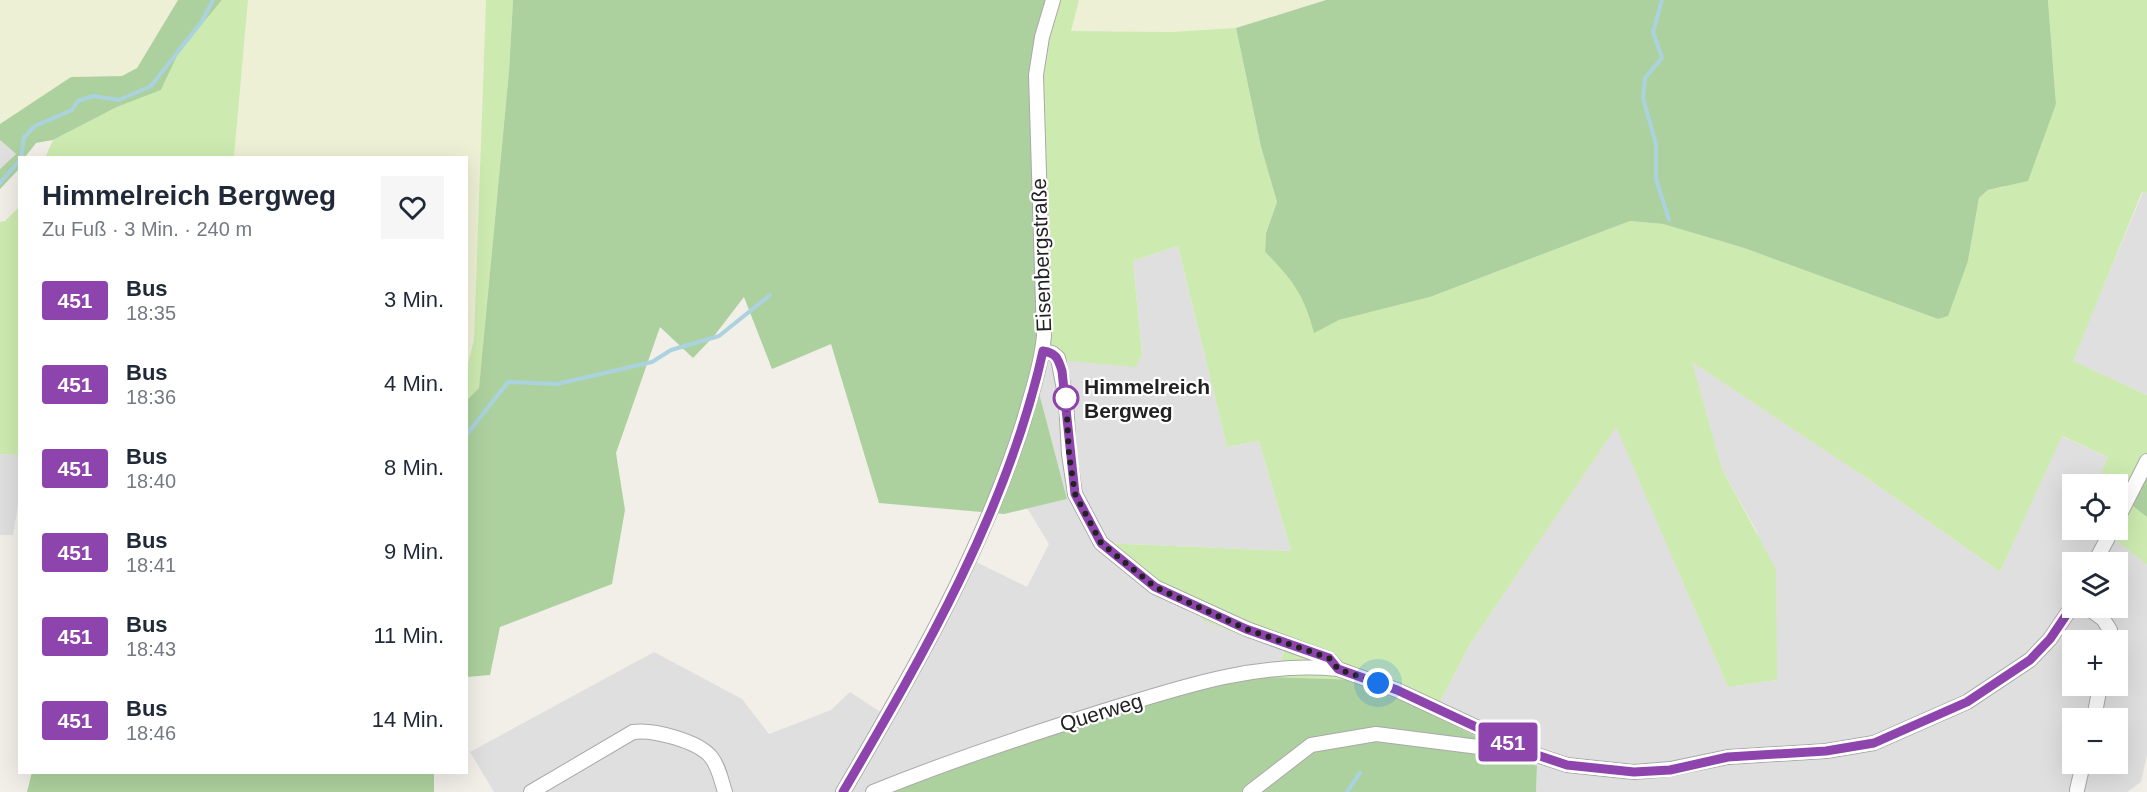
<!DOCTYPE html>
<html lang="de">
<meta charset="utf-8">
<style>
body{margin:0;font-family:Arial,sans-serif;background:#f6f6f7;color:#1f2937;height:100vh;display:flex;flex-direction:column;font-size:22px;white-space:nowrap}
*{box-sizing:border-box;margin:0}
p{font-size:20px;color:#747a83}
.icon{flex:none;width:33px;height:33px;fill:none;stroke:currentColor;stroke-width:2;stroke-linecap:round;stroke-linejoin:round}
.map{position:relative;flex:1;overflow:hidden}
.side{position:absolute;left:18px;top:156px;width:450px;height:618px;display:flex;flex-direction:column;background:#fff;border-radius:0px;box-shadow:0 6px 24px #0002}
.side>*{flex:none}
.badge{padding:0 12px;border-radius:4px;font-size:21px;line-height:39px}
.buttons{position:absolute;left:2062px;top:474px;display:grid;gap:12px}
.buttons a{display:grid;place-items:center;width:66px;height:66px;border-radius:0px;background:#fff;box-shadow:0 6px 24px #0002;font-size:30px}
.you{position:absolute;width:30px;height:30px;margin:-15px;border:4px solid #fff;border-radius:50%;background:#1a73e8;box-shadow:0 0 0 9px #1a73e833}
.map>.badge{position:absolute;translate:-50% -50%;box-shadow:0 0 0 3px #fff}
.round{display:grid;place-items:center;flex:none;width:63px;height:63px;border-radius:0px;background:#f6f6f7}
.overview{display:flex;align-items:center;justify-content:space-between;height:102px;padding:0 24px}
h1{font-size:28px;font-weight:700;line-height:45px}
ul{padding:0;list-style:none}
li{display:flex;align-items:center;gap:18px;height:84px;padding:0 24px}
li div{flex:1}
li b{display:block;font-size:22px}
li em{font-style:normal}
li .badge{min-width:66px;font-weight:700;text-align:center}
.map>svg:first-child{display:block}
.residential{fill:#e0dfdf;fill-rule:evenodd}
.farmland{fill:#eef0d5}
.grass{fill:#cdebb0}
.forest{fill:#add19e}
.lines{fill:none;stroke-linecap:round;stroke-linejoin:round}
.stream{stroke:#aad3df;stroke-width:4}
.street-casing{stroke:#a9a9a9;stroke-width:16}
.street{stroke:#fff;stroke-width:14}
.line-casing{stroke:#fff;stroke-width:14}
.line{stroke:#8e44ad;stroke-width:9}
.walk{stroke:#222;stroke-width:6;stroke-dasharray:0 10.8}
.stop-dot{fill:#fff;stroke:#8e44ad;stroke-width:3}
.labels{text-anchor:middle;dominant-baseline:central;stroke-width:4.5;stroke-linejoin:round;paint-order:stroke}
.street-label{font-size:21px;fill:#222;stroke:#fff}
.stop-label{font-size:21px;font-weight:bold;fill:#222;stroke:#fff;text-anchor:start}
</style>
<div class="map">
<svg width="2147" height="792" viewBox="0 0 2147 792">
<rect width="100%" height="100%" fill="#f2efe9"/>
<path class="residential" d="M 0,140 L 16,154 L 0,169 Z
M 2143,192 L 2147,193 L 2147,395 L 2072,361 Z
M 1178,246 L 1227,447 L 1259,441 L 1291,551 L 1104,543 L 1243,636 L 1285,648 L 1280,664 L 1267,677 L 1232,682 L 1037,739 L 891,792 L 494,792 L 470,752 L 654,652 L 742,699 L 769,734 L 831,710 L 850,692 L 890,718 L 972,560 L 1027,587 L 1049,544 L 1027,508 L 1067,499 L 1033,370 L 1036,358 L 1142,354 L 1133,261 Z
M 1691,361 L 1874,483 L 2000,572 L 2061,436 L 2108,457 L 2098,484 L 2073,484 L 2073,530 L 2104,530 L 2147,565 L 2147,755 L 2141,782 L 2127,792 L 1536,792 L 1537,766 L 1433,715 L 1469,646 L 1616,426 L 1728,687 L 1777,680 L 1757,532 L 1722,469 ZM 2073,562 L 2118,562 L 2118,608 L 2073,608 ZM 2073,640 L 2118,640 L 2118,686 L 2073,686 ZM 2073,718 L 2118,718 L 2118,764 L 2073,764 Z
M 0,454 L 19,455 L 19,500 L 13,535 L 0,535 Z"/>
<path class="farmland" d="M 0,0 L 178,0 L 137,67 L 122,76 L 86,76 L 0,124 Z
M 248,0 L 486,0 L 474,340 L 467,367 L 466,158 L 234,158 Z
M 1079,0 L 1326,0 L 1236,28 L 1170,32 L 1071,31 Z"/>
<path class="grass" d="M 222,0 L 248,0 L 234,157 L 45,158 L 53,140 L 117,107 L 161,90 L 179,52 Z
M 486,0 L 513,0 L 509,71 L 479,389 L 467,401 L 467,367 L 474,340 Z
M 1048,0 L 1079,0 L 1071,31 L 1170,32 L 1236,28 L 1261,147 L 1277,202 L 1266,233 L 1265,252 L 1287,274 L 1306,302 L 1314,332 L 1339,320 L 1430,297 L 1630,221 L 1663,224 L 1744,248 L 1938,319 L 1968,261 L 1979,198 L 1988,190 L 2004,187 L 2056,104 L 2048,0 L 2147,0 L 2147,193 L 2142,192 L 2073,361 L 2147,395 L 2147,472 L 2130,504 L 2147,517 L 2147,565 L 2104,530 L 2118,530 L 2118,484 L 2097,484 L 2108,457 L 2062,436 L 2000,572 L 1874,483 L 1692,362 L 1722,469 L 1776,569 L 1777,680 L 1728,687 L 1616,427 L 1469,646 L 1433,715 L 1361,680 L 1267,677 L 1280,664 L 1285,648 L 1243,636 L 1205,621 L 1103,543 L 1291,551 L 1259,441 L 1227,447 L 1178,246 L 1133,261 L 1142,354 L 1136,367 L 1036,358 L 1035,193 Z
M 19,207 L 19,455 L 0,454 L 0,222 L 5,221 Z"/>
<path class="forest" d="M 178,0 L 222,0 L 179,52 L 161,90 L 117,107 L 53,140 L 36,143 L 25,157 L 20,158 L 19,169 L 0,189 L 0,169 L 16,154 L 0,140 L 0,124 L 71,77 L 122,76 L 137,68 Z
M 513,0 L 1048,0 L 1043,16 L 1040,336 L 1033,370 L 1067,499 L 1004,514 L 879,503 L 831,344 L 772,369 L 744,297 L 714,336 L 693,358 L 660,327 L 616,453 L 625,510 L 612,584 L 500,627 L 490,675 L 467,677 L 466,401 L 479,388 L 509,71 Z
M 1326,0 L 2048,0 L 2056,104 L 2028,181 L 1988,190 L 1979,198 L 1968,261 L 1948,316 L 1938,319 L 1744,248 L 1663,224 L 1630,221 L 1430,297 L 1339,320 L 1314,333 C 1304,295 1293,280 1265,252 L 1266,233 L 1277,202 L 1261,147 L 1236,28 Z
M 2147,472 L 2147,517 L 2130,504 Z
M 1267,677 L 1361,680 L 1537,766 L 1536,792 L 891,792 C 1012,749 1141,694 1267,677 Z
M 32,772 L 434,773 L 434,792 L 27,792 Z"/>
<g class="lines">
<path class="stream" d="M 1662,0 L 1653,32 L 1662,58 L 1645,78 L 1643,98 L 1656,144 L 1656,179 L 1669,220
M 21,158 L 24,137 L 35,126 L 72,110 L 78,101 L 93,96 L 119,100 L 151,86 L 202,21 L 213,0
M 0,183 L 20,160
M 467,434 L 508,382 L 557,384 L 652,362 L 671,350 L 719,336 L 770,295
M 1347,792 L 1360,773"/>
<g class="street-casing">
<path id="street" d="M 1043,351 L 1052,353 L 1058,358 L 1066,400 L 1069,454 L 1075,494 L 1101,543 L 1155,587 L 1247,629 L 1329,659 L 1338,669 L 1397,690 L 1521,748
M 2118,518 L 2147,461
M 2095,562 L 2112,530
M 2088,608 L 2103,619 L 2110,630 L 2108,640
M 2094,718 L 2100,686
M 2077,790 L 2083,764
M 531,792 L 633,732 C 653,729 698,741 711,757 C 719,767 721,780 725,792
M 843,792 C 912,674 983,551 1024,420 C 1032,392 1041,365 1044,336 L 1036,75 L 1042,37 L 1053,0
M 873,792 C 947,762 1024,736 1101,712 C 1178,688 1256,661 1338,669
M 1250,792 L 1311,745 L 1376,734 L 1534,754 L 1567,765 L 1634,772 L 1670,769 L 1728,757 L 1826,751 L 1874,743 L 1967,702 L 2030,660 L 2050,639 L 2073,605"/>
</g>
<use href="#street" class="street"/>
</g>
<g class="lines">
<g class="line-casing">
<path id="line" d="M 843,792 C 924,654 1008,509 1043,351 C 1056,353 1058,358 1062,371 L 1075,494 L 1101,543 L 1155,587 L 1246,629 L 1329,658 L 1338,669 L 1397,690 L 1534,754 L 1567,765 L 1634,772 L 1670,770 L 1728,757 L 1826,751 L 1874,743 L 1967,702 L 2030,660 L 2050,639 L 2073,605"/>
</g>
<use href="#line" class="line"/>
<path class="walk" d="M 1066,398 L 1069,454 L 1075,494 L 1101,543 L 1155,587 L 1246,629 L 1329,658 L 1338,669 L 1378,683"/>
</g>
<circle class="stop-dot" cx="1066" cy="398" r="12"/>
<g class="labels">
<g class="street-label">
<text transform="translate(1041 255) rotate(-92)">Eisenbergstraße</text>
<text transform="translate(1101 712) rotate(-17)">Querweg</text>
</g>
<g class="stop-label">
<text x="1084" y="386">Himmelreich<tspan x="1084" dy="24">Bergweg</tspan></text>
</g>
</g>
</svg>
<div class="buttons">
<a><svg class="icon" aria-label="locate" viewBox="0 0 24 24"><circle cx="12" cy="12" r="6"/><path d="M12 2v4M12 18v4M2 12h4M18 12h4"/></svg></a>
<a><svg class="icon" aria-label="layers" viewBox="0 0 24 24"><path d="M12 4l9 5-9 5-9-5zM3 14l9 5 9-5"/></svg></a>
<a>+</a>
<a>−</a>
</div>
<div class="you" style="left:1378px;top:683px"></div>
<b class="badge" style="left:1508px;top:742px;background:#8e44ad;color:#fff">451</b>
<section class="side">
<div class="overview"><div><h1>Himmelreich Bergweg</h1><p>Zu Fuß · 3 Min. · 240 m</p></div><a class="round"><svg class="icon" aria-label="heart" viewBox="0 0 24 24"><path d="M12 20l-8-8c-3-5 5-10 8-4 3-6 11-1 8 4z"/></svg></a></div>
<ul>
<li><span class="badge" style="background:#8e44ad;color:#fff">451</span><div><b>Bus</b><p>18:35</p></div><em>3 Min.</em></li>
<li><span class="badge" style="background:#8e44ad;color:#fff">451</span><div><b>Bus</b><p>18:36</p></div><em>4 Min.</em></li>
<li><span class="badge" style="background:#8e44ad;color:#fff">451</span><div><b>Bus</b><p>18:40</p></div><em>8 Min.</em></li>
<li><span class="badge" style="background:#8e44ad;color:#fff">451</span><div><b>Bus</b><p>18:41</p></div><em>9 Min.</em></li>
<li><span class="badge" style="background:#8e44ad;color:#fff">451</span><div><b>Bus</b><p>18:43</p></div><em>11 Min.</em></li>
<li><span class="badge" style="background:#8e44ad;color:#fff">451</span><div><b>Bus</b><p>18:46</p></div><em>14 Min.</em></li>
</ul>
</section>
</div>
